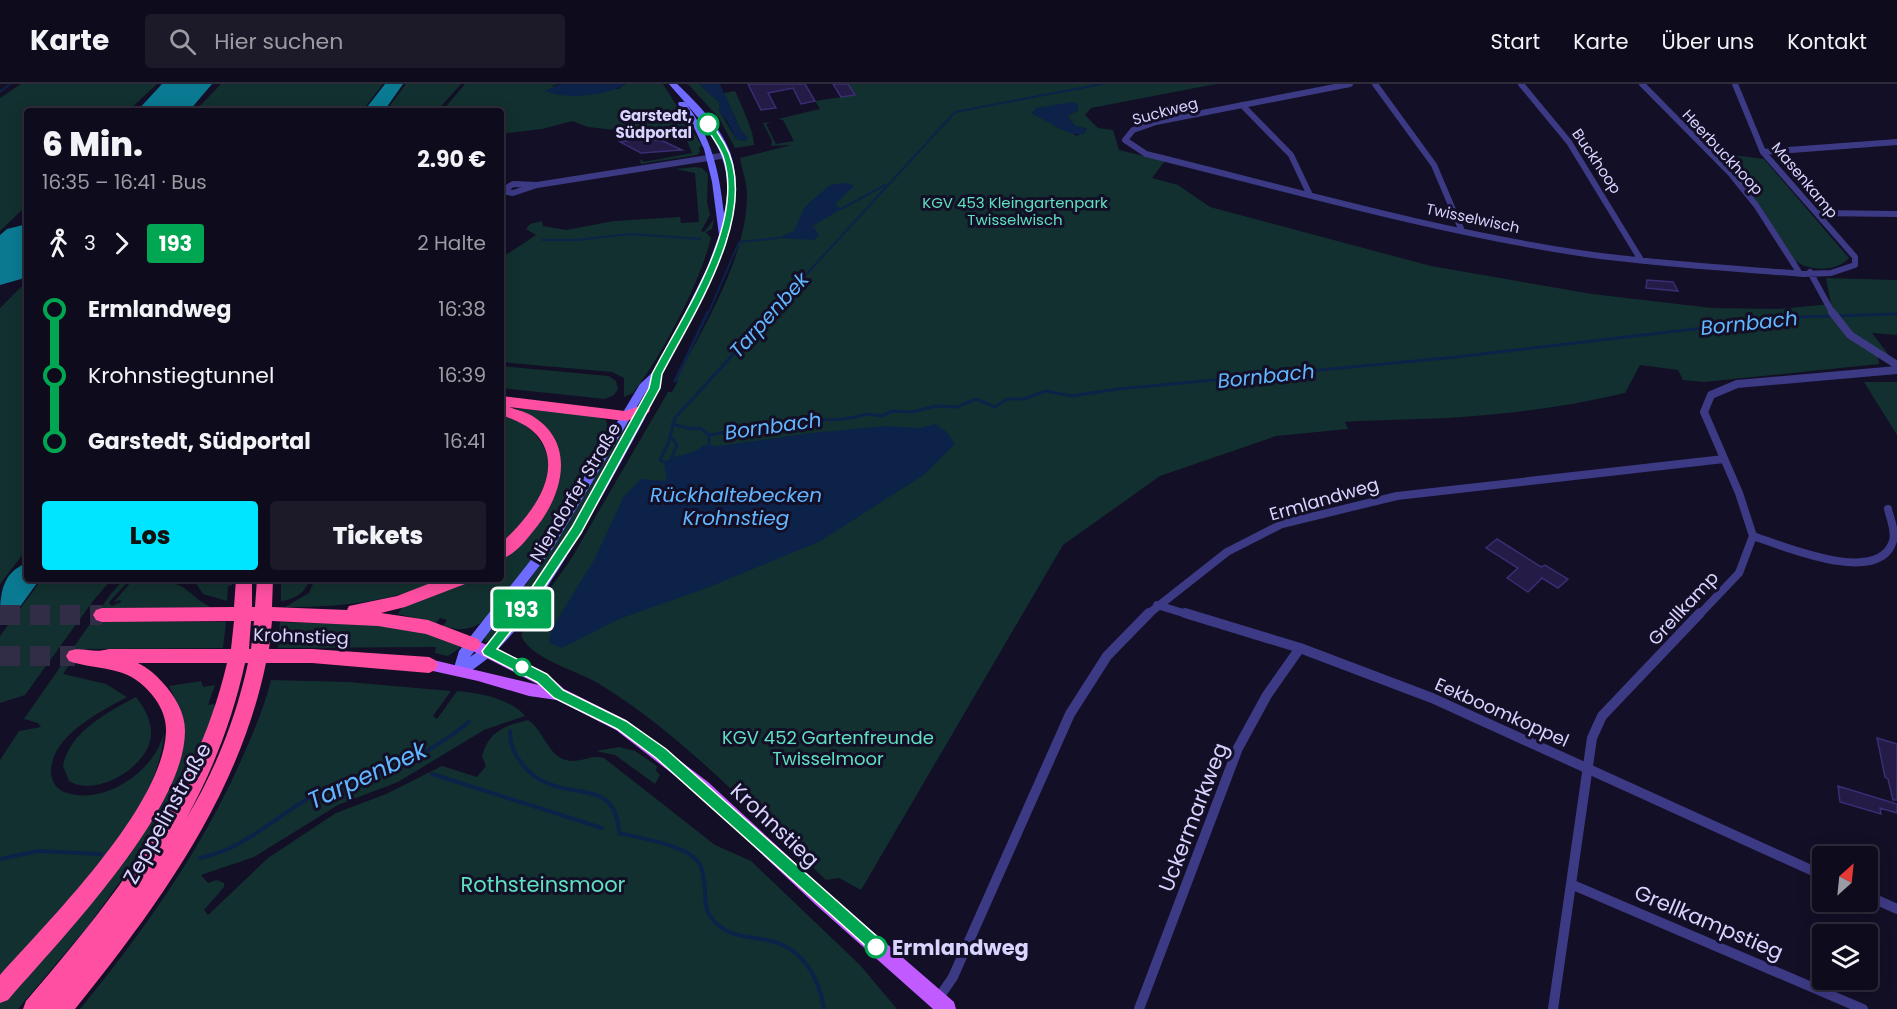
<!DOCTYPE html>
<html lang="de">
<meta charset="utf-8">
<style>
body{margin:0;font-family:Poppins,sans-serif;background:#1c1929;color:#f1f3f6;height:100vh;display:flex;flex-direction:column;font-size:22px;white-space:nowrap}
*{box-sizing:border-box;margin:0}
p{font-size:20px;color:#9b9ba3}
.icon{flex:none;width:33px;height:33px;fill:none;stroke:currentColor;stroke-width:2;stroke-linecap:round;stroke-linejoin:round}
.map{position:relative;flex:1;overflow:hidden}
.drawer{position:absolute;left:24px;top:24px;width:480px;height:474px;display:flex;flex-direction:column;background:#0e0b1c;border-radius:6px;box-shadow:0 3px 15px #0003,0 0 0 2px #2e2b3b}
.drawer>*{flex:none}
.badge{padding:0 12px;border-radius:4px;font-size:21px;line-height:39px}
.needle{width:39px;rotate:27deg}
.controls{position:absolute;left:1812px;top:762px;display:grid;gap:12px}
.controls a{display:grid;place-items:center;width:66px;height:66px;border-radius:6px;background:#0e0b1c;box-shadow:0 3px 15px #0003,0 0 0 2px #2e2b3b;font-size:30px}
.map>.badge{position:absolute;translate:-50% -50%;box-shadow:0 0 0 3px #fff}
.legs{display:flex;align-items:center;gap:9px;height:66px;padding:0 18px;font-size:20px}
.legs p{margin-inline-start:auto}
.headline{display:flex;align-items:center;justify-content:space-between;height:102px;padding:0 18px}
h1{font-size:33px;font-weight:800;line-height:45px}
.button{display:flex;gap:12px;margin-top:auto;padding:12px 18px}
.button a{flex:1;height:69px;border-radius:6px;background:#00e5ff;color:#111;font-size:24px;font-weight:800;line-height:69px;text-align:center}
.button a+a{background:#1c1929;color:#f1f3f6}
ul{padding:0 18px;list-style:none}
li{display:flex;align-items:center;gap:21px;height:66px;font-size:22px}
li i{display:grid;place-items:center;width:9px;height:100%;margin:0 8px;background:currentColor}
li i::after{content:'';width:15px;height:15px;margin:-8px;border:4px solid;border-radius:50%;background:#0e0b1c}
li p{margin-inline-start:auto}
li:first-child i{background:linear-gradient(#0000 50%,currentColor 0)}
li:last-child i{background:linear-gradient(currentColor 50%,#0000 0)}
header{display:flex;align-items:center;gap:36px;box-sizing:border-box;height:84px;padding:0 30px;background:#0e0b1c;border-bottom:2px solid #2e2b3b}
header strong{font-size:28px}
nav{display:flex;gap:33px;margin-inline-start:auto;font-size:21px}
.search{width:420px;height:54px;background:#1c1929;display:flex;align-items:center;gap:15px;box-sizing:border-box;padding:0 21px;border-radius:6px;color:#9b9ba3;font-size:22px}
.map>svg:first-child{display:block}
.green{fill:#12302f;fill-rule:evenodd}
.water{fill:#0c2248}
.lines{fill:none;stroke-linecap:round;stroke-linejoin:round}
.stream-far2{stroke:#0c2248;stroke-width:2}
.stream-far1{stroke:#0c2248;stroke-width:3}
.stream{stroke:#0c2248;stroke-width:4}
.taxiway{fill:#0a7a92;fill-rule:evenodd}
.runway{fill:#0a7a92;fill-rule:evenodd}
.building{fill:#241b47;stroke:#3b2d73;stroke-width:1.5}
.highway-tunnel{stroke:#312d47;stroke-width:20;stroke-dasharray:20 10;stroke-linecap:butt}
.street-far2{stroke:#3d3a85;stroke-width:6}
.street-far1{stroke:#3d3a85;stroke-width:8}
.street{stroke:#3d3a85;stroke-width:10}
.secondary{fill:#6f6bff;fill-rule:evenodd}
.primary{fill:#c25bff;fill-rule:evenodd}
.highway{fill:#ff4fa3;fill-rule:evenodd}
.line-1{fill:#00a651;stroke:#fff;stroke-width:1.5}
.stop-1-dot{fill:#fff;stroke:#00a651;stroke-width:3}
.labels{text-anchor:middle;dominant-baseline:central;stroke-width:6;stroke-linejoin:round;paint-order:stroke}
.far-street-label{font-size:15px;fill:#d9d4ff;stroke:#130f26}
.far-stop-label{font-size:15px;font-weight:bold;fill:#d9d4ff;stroke:#130f26;text-anchor:end}
.far-park-label{font-size:15px;fill:#5fe0c0;stroke:#130f26}
.street-label{font-size:18px;fill:#d9d4ff;stroke:#130f26}
.park-label{font-size:18px;fill:#5fe0c0;stroke:#130f26}
.water-label{font-size:20px;font-style:italic;fill:#62b6ff;stroke:#130f26}
.near-street-label{font-size:21px;fill:#d9d4ff;stroke:#130f26}
.near-park-label{font-size:21px;fill:#5fe0c0;stroke:#130f26}
.near-stop-label{font-size:21px;font-weight:bold;fill:#d9d4ff;stroke:#130f26;text-anchor:start}
.near-water-label{font-size:24px;font-style:italic;fill:#62b6ff;stroke:#130f26}
</style>
<header>
<strong>Karte</strong>
<div class="search"><svg class="icon" aria-label="search" viewBox="0 0 24 24"><circle cx="10" cy="10" r="6"/><path d="M15 15l6 6"/></svg>Hier suchen</div>
<nav><a>Start</a><a>Karte</a><a>Über uns</a><a>Kontakt</a></nav>
</header>
<div class="map">
<svg width="1897" height="925" viewBox="0 0 1897 925">
<rect width="100%" height="100%" fill="#130f26"/>
<path class="green" d="M 21,0 L 157,0 L 128,27 L 27,27 L 27,121 L 0,147 L 0,14 Z
M 221,0 L 383,0 L 362,27 L 195,27 Z
M 406,0 L 461,0 L 437,27 L 386,27 Z
M 465,0 L 560,0 L 550,2 L 618,5 L 626,0 L 663,0 L 702,62 L 699,63 L 700,68 L 697,71 L 641,80 L 640,75 L 644,78 L 692,69 L 686,54 L 588,43 L 572,37 L 542,45 L 507,49 L 501,52 L 501,27 L 486,24 L 485,27 L 442,27 Z
M 688,0 L 699,0 L 719,18 L 719,26 L 736,55 L 744,57 L 748,54 L 741,47 L 724,9 L 735,7 C 740,18 755,50 754,61 L 735,64 L 719,34 Z
M 848,0 L 1216,0 L 1091,24 L 1085,31 L 1098,44 L 1113,46 L 1119,66 L 1165,77 L 1152,94 L 1178,101 L 1210,123 L 1431,182 L 1592,210 L 1712,224 L 1779,225 L 1831,220 L 1826,194 L 1897,196 L 1897,251 L 1872,249 L 1888,270 L 1878,273 L 1879,280 L 1704,298 L 1683,296 L 1678,286 L 1640,281 L 1625,309 C 1571,322 1516,329 1461,333 C 1422,336 1384,335 1345,338 L 1348,345 L 1276,352 L 1160,392 L 1063,461 L 861,806 L 839,794 L 826,796 C 754,729 685,653 601,601 C 581,588 528,574 521,551 L 532,530 L 571,475 L 668,308 L 672,308 L 678,297 L 675,296 C 704,244 747,172 747,111 C 747,99 742,86 740,74 L 791,61 L 771,62 L 772,57 L 763,39 L 771,38 L 766,40 L 776,60 L 794,57 L 783,36 L 778,35 L 820,25 L 815,17 L 855,11 ZM 1078,26 L 1067,32 L 1075,42 L 1087,45 L 1077,52 L 1031,29 Z
M 1718,69 L 1764,75 L 1849,174 C 1838,187 1812,188 1797,178 C 1787,171 1768,133 1759,120 C 1746,103 1732,86 1718,69 Z
M 695,83 L 702,84 L 708,90 L 707,118 L 710,131 L 701,147 L 704,148 L 714,135 L 712,145 L 706,148 L 711,154 C 700,199 661,273 633,309 L 624,313 L 624,294 L 612,288 L 501,278 L 501,174 L 536,151 L 526,145 L 530,140 L 542,137 L 543,142 L 566,146 L 614,137 L 680,133 L 681,139 L 699,138 L 695,89 L 675,85 Z
M 27,197 L 27,465 L 0,500 L 0,224 Z
M 501,282 L 609,292 L 616,297 L 618,305 L 614,311 L 605,315 L 501,304 Z
M 1864,298 L 1897,298 L 1897,351 Z
M 514,324 L 594,332 L 606,336 L 609,348 C 595,385 510,521 479,540 C 467,547 456,546 443,542 L 447,536 L 440,534 L 436,539 L 398,530 L 402,523 L 469,495 L 501,495 L 501,475 C 529,451 551,430 560,393 L 528,331 Z
M 501,329 C 537,339 562,376 543,413 C 535,429 513,449 501,463 Z
M 630,339 L 553,476 L 492,556 L 485,558 L 485,553 C 543,484 581,418 625,340 Z
M 42,495 L 112,495 L 93,517 L 25,611 L 0,619 L 0,552 Z
M 124,495 L 150,495 L 128,498 L 111,516 L 109,519 L 112,522 L 121,518 L 120,516 L 114,518 L 130,499 L 174,500 C 186,501 197,518 211,523 L 110,524 L 100,538 L 226,538 L 223,564 L 80,565 L 63,590 L 106,600 L 127,613 C 100,628 50,652 51,689 C 52,699 57,706 67,709 C 106,721 156,686 164,648 C 160,732 54,835 0,897 L 0,676 L 19,647 L 41,643 L 38,639 L 24,635 L 110,511 Z
M 193,495 L 233,495 L 232,501 L 228,502 L 227,517 L 203,510 Z
M 277,495 L 309,495 C 307,508 294,516 281,517 L 281,500 L 277,499 Z
M 315,495 L 449,495 C 388,517 350,523 285,523 L 309,509 Z
M 280,538 L 375,541 L 420,547 L 460,561 L 460,564 L 448,572 L 435,569 L 436,563 L 278,564 Z
M 271,596 L 348,598 L 451,607 L 433,632 L 437,635 L 457,607 C 479,609 510,614 525,632 L 484,646 L 398,698 L 338,721 L 254,773 L 201,791 L 208,799 L 217,796 L 224,799 L 224,803 L 204,826 L 208,831 L 268,774 L 336,729 L 386,710 L 442,682 L 477,693 L 486,682 L 482,672 C 489,647 504,642 528,636 C 543,645 548,672 566,676 C 579,680 591,670 604,674 L 715,761 L 751,777 L 860,881 L 897,925 L 80,925 C 142,849 198,771 239,681 C 251,654 264,625 271,596 Z
M 201,597 L 203,603 L 215,601 L 208,621 L 214,620 L 216,626 L 194,681 L 150,761 L 146,762 L 88,842 L 18,925 L 0,925 L 0,917 L 134,760 L 182,630 L 169,602 Z
M 136,613 C 144,623 152,637 151,651 C 149,683 96,714 69,697 L 63,682 C 69,648 108,628 136,613 Z
M 619,663 L 635,667 L 657,682 L 656,687 L 660,691 L 655,700 L 615,671 L 596,667 Z"/>
<path class="water" d="M 560,0 L 626,0 C 606,12 566,16 545,7 Z
M 699,0 L 720,0 L 741,47 L 748,54 L 746,57 L 736,55 L 727,37 L 719,27 L 719,18 Z
M 1072,18 L 1078,20 L 1078,26 L 1067,32 L 1075,42 L 1087,45 L 1084,50 C 1069,54 1047,36 1031,29 L 1036,24 Z
M 848,99 L 854,102 L 835,120 L 841,125 L 813,142 L 819,151 L 814,156 L 778,154 L 794,147 L 804,124 L 810,118 L 830,101 Z
M 935,340 L 947,348 L 955,360 L 925,390 L 819,458 L 704,505 L 619,535 L 562,564 L 549,559 L 552,544 L 594,476 L 624,412 L 641,395 L 667,397 L 664,379 C 676,369 693,372 703,361 L 718,362 L 812,349 L 885,342 L 919,344 Z"/>
<g class="lines">
<path class="stream-far2" d="M 0,8 L 10,0
M 841,125 L 885,101
M 542,156 L 576,156 L 631,150 L 701,155
M 739,158 L 778,154
M 708,230 L 739,158
M 770,230 L 955,28 L 1102,0"/>
<path class="stream-far1" d="M 675,297 L 708,228
M 672,340 L 691,345 L 700,344 L 709,351
M 670,351 L 677,361 L 670,377
M 709,363 L 709,351 L 797,337 L 844,335 L 870,330 L 881,332 L 893,327 L 912,328 L 936,322 L 957,323 L 976,315 L 995,323 L 1007,315 L 1024,315 L 1046,307 L 1072,312 L 1118,305 L 1457,273 L 1796,233 L 1897,230
M 666,379 L 660,376 L 668,360 L 675,334 L 772,228"/>
<path class="stream" d="M 510,647 C 510,661 514,670 523,681 C 559,725 616,686 619,749 C 640,754 687,761 699,779 C 704,787 704,797 705,806 C 705,819 706,830 716,839 C 732,854 748,852 767,856 C 802,863 819,892 824,925
M 432,690 L 602,744
M 200,774 C 248,764 278,729 320,708 C 337,700 356,698 373,692 C 408,680 440,661 469,638
M 0,775 L 38,767 L 101,770"/>
<path class="taxiway" d="M 385,0 L 403,0 L 384,27 L 364,27 Z
M 27,479 L 27,495 L 40,495 L 11,535 L 0,539 C 0,513 0,489 27,479 Z"/>
<path class="runway" d="M 162,0 L 212,0 L 189,27 L 137,27 Z
M 27,140 L 27,189 L 21,195 L 0,201 L 0,151 L 7,145 Z"/>
</g>
<path class="building" d="M 748,0 L 805,0 L 815,17 L 801,20 L 793,4 L 768,9 L 776,24 L 761,26 Z
M 833,0 L 848,0 L 855,11 L 841,13 Z
M 639,55 L 663,57 L 682,66 L 641,69 L 620,58 Z
M 1647,196 L 1673,198 L 1678,207 L 1646,204 Z
M 1497,455 L 1541,483 L 1545,481 L 1568,495 L 1558,504 L 1542,494 L 1528,508 L 1507,494 L 1518,484 L 1486,464 Z
M 1877,654 L 1897,660 L 1897,716 L 1893,716 L 1888,695 L 1885,693 Z
M 1838,702 L 1897,720 L 1897,729 L 1880,724 L 1881,730 L 1840,718 Z"/>
<g class="lines">
<path class="highway-tunnel" d="M 0,531 L 102,531
M 0,572 L 75,572"/>
<path class="street-far2" d="M 1350,0 L 1156,38 L 1133,46 L 1125,56 L 1146,70 C 1292,106 1437,148 1586,170 C 1658,180 1731,184 1803,190 L 1831,189 L 1855,181 L 1855,173 L 1763,68 L 1735,0
M 1375,0 L 1434,81 L 1462,147
M 1521,0 L 1569,58 L 1641,176
M 1642,0 L 1731,90 L 1756,121 L 1799,188
M 1242,21 L 1291,71 L 1309,109
M 1763,68 L 1897,58
M 513,100 L 537,101 L 513,109 L 502,107 Z
M 537,101 L 727,71
M 1817,129 L 1897,130
M 1810,188 L 1833,230"/>
<path class="street-far1" d="M 1832,228 L 1850,251 L 1897,281
M 1753,452 C 1783,462 1879,503 1893,457 C 1896,447 1890,434 1888,425
M 1157,521 L 1190,531
M 1147,531 L 1227,468 L 1282,440 L 1397,412 L 1724,375
M 1699,531 L 1739,489 L 1753,452 L 1739,409 L 1704,328 L 1711,311 L 1737,300 L 1897,286"/>
<path class="street" d="M 1185,529 L 1300,564 L 1432,614 L 1822,791
M 1573,801 L 1863,925
M 1868,812 L 1897,825
M 938,915 L 953,893 L 1070,630 L 1107,572 L 1149,529
M 1139,925 L 1238,664 L 1267,611 L 1300,564
M 1553,925 L 1592,654 L 1602,632 L 1700,529"/>
<path class="secondary" d="M 669,0 L 677,0 C 697,19 720,42 730,68 C 750,124 714,194 688,242 C 680,257 669,273 662,290 C 656,306 652,321 644,336 C 617,386 590,435 560,483 C 537,519 511,559 475,584 C 469,588 464,594 455,591 L 453,587 L 459,567 L 545,458 L 640,300 L 653,288 L 679,241 L 708,182 L 719,151 L 712,98 L 704,65 L 690,35 L 678,20 L 679,18 L 685,18 C 712,54 719,86 724,130 C 738,70 704,41 669,0 ZM 648,304 C 637,334 619,361 603,389 C 572,443 522,538 470,573 L 553,464 Z"/>
<path class="primary" d="M 472,554 L 547,590 L 564,605 L 626,636 L 708,698 L 828,809 L 954,918 L 956,925 L 933,925 L 816,821 L 696,708 L 616,646 L 557,616 L 529,612 L 478,597 L 424,585 L 422,581 L 424,577 L 429,575 L 539,601 L 467,564 L 465,560 L 467,556 Z"/>
<path class="highway" d="M 501,312 L 625,327 L 643,321 L 650,326 L 648,329 L 626,337 L 509,323 C 517,326 527,328 534,333 C 577,361 562,412 535,445 C 526,456 515,471 501,475 L 501,459 C 527,436 565,391 540,355 C 531,342 515,336 501,331 Z
M 236,495 L 252,495 L 252,523 L 255,523 L 257,495 L 273,495 L 272,523 L 347,526 L 349,522 L 397,512 L 441,495 L 467,495 L 465,500 L 405,523 L 381,529 L 428,536 L 478,555 L 481,560 L 478,565 L 472,567 L 426,550 L 378,542 L 272,537 L 269,565 L 312,565 L 429,573 L 435,576 L 438,581 L 435,586 L 429,589 L 312,579 L 266,579 C 239,711 158,822 75,925 L 23,925 L 26,917 C 113,816 196,712 227,579 L 138,579 C 148,584 155,590 163,599 C 175,612 185,629 185,647 C 185,727 60,856 8,916 L 0,919 L 0,891 C 50,835 163,723 166,648 C 167,628 154,610 139,598 C 119,582 91,585 69,577 L 66,572 L 69,567 C 83,562 92,570 109,565 L 231,565 L 234,537 L 102,538 L 96,536 L 93,531 L 96,526 L 102,524 L 234,523 ZM 251,537 L 254,537 L 251,565 L 249,565 ZM 245,579 L 248,579 C 236,634 215,687 186,735 C 213,686 233,634 245,579 Z"/>
</g>
<path class="line-1" d="M 708,37 C 715,42 719,52 724,59 C 763,126 693,230 662,290 L 660,304 L 581,449 L 538,513 L 497,565 L 547,590 L 563,606 L 626,637 L 666,665 L 882,857 L 884,863 L 882,868 L 876,871 L 656,674 L 617,645 L 554,614 L 537,598 L 484,571 L 482,567 L 530,506 L 572,443 L 649,304 L 652,290 C 682,232 746,140 723,72 C 719,61 710,50 704,40 Z"/>
<g class="stop-1-dot">
<circle cx="708" cy="40" r="10"/>
<circle cx="522" cy="583" r="8"/>
<circle cx="876" cy="863" r="10"/>
</g>
<g class="labels">
<g class="far-street-label">
<text transform="translate(1165 27) rotate(-15)">Suckweg</text>
<text transform="translate(1723 68) rotate(47)">Heerbuckhoop</text>
<text transform="translate(1597 77) rotate(56)">Buckhoop</text>
<text transform="translate(1805 96) rotate(50)">Masenkamp</text>
<text transform="translate(1473 134) rotate(12)">Twisselwisch</text>
</g>
<g class="far-stop-label">
<text x="692" y="31">Garstedt,<tspan x="692" dy="17">Südportal</tspan></text>
</g>
<g class="far-park-label">
<text x="1015" y="118">KGV 453 Kleingartenpark<tspan x="1015" dy="17">Twisselwisch</tspan></text>
</g>
<g class="street-label">
<text transform="translate(575 408) rotate(-59)">Niendorfer Straße</text>
<text transform="translate(1324 415) rotate(-16)">Ermlandweg</text>
<text transform="translate(1683 524) rotate(-47)">Grellkamp</text>
<text transform="translate(301 552) rotate(2)">Krohnstieg</text>
<text transform="translate(1502 628) rotate(24)">Eekboomkoppel</text>
</g>
<g class="park-label">
<text x="828" y="653">KGV 452 Gartenfreunde<tspan x="828" dy="21">Twisselmoor</tspan></text>
</g>
<g class="water-label">
<text transform="translate(769 231) rotate(-48)">Tarpenbek</text>
<text transform="translate(1749 239) rotate(-6)">Bornbach</text>
<text transform="translate(1266 292) rotate(-6)">Bornbach</text>
<text transform="translate(773 342) rotate(-8)">Bornbach</text>
<text x="736" y="411">Rückhaltebecken<tspan x="736" dy="23">Krohnstieg</tspan></text>
</g>
<g class="near-street-label">
<text transform="translate(167 729) rotate(-61)">Zeppelinstraße</text>
<text transform="translate(1193 733) rotate(-69)">Uckermarkweg</text>
<text transform="translate(775 741) rotate(43)">Krohnstieg</text>
<text transform="translate(1709 838) rotate(23)">Grellkampstieg</text>
</g>
<g class="near-park-label">
<text x="543" y="800">Rothsteinsmoor</text>
</g>
<g class="near-stop-label">
<text x="892" y="863">Ermlandweg</text>
</g>
<g class="near-water-label">
<text transform="translate(367 691) rotate(-25)">Tarpenbek</text>
</g>
</g>
</svg>
<div class="controls">
<a><svg class="needle" viewBox="-14 -14 28 28"><path d="M0-13l5 13h-10z" fill="#e53935"/><path d="M0 13l5-13h-10z" fill="#9b9ba3"/></svg></a>
<a><svg class="icon" aria-label="layers" viewBox="0 0 24 24"><path d="M12 4l9 5-9 5-9-5zM3 14l9 5 9-5"/></svg></a>
</div>
<b class="badge" style="left:522px;top:525px;background:#00a651;color:#fff">193</b>
<section class="drawer">
<div class="headline"><div><h1>6 Min.</h1><p>16:35 – 16:41 · Bus</p></div><b>2.90 €</b></div>
<div class="legs"><svg class="icon" aria-label="walk" viewBox="0 0 24 24"><circle cx="13" cy="4" r="2"/><path d="M13 8l-2 6 4 7M11 14l-3 7M7 12l3-4h3l4 4"/></svg>3<svg class="icon" aria-label="forward" viewBox="0 0 24 24"><path d="M9 5l7 7-7 7"/></svg><b class="badge" style="background:#00a651;color:#fff">193</b><p>2 Halte</p></div>
<ul>
<li><i style="color:#00a651"></i><b>Ermlandweg</b><p>16:38</p></li>
<li><i style="color:#00a651"></i><span>Krohnstiegtunnel</span><p>16:39</p></li>
<li><i style="color:#00a651"></i><b>Garstedt, Südportal</b><p>16:41</p></li>
</ul>
<div class="button"><a>Los</a><a>Tickets</a></div>
</section>
</div>
